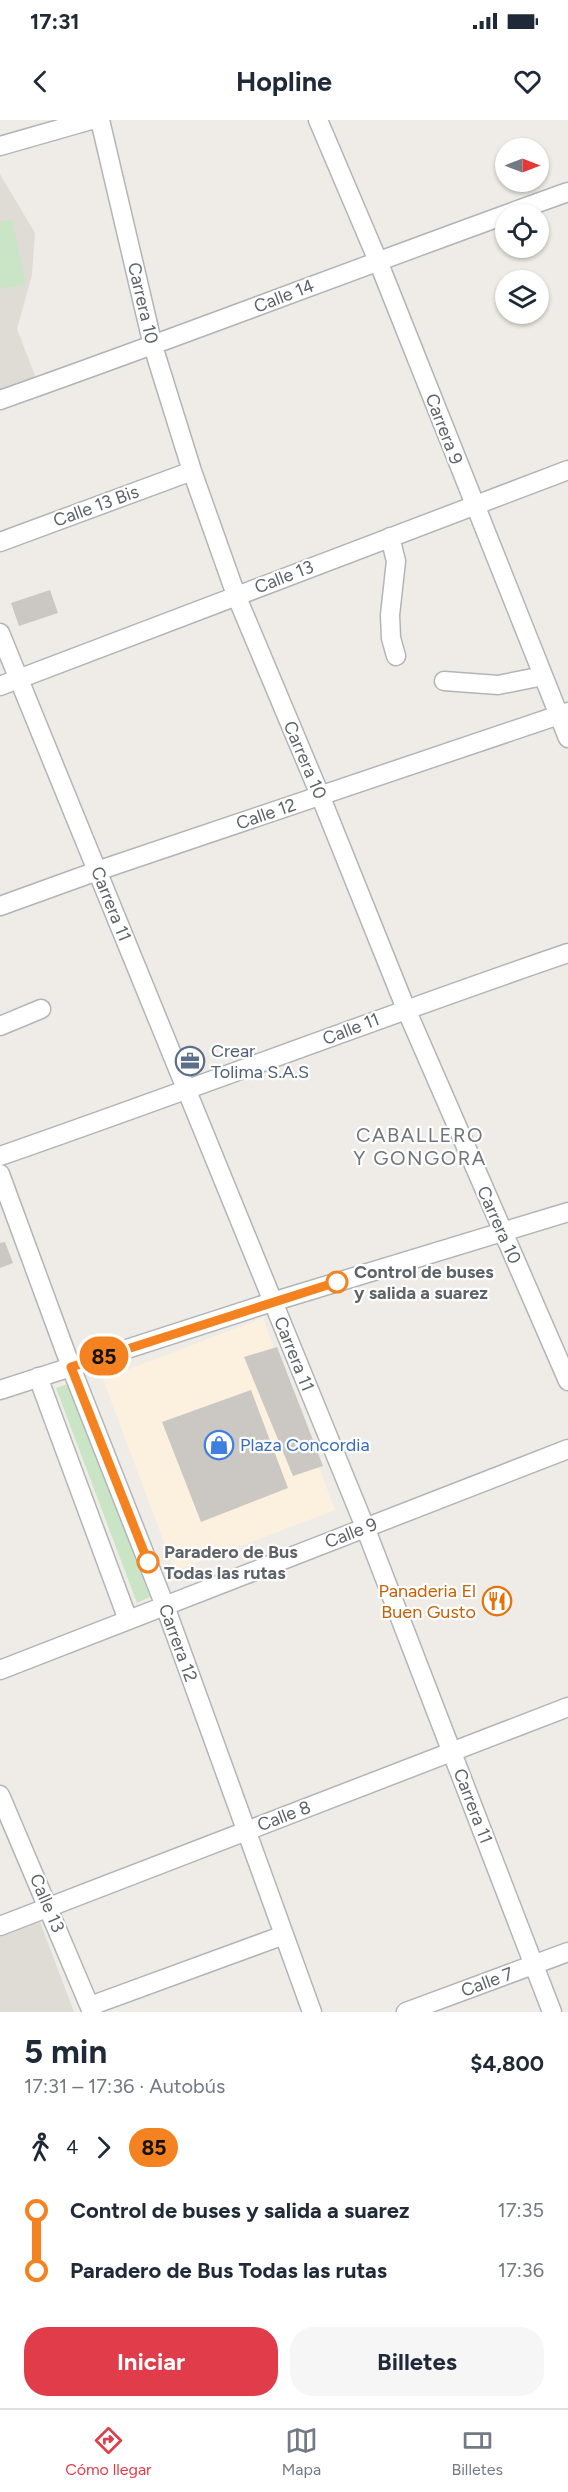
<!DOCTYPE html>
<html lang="es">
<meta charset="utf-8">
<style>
body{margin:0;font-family:Figtree,sans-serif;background:#f6f6f7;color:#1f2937;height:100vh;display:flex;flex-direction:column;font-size:22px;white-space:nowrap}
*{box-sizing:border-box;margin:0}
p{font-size:20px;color:#747a83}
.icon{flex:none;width:33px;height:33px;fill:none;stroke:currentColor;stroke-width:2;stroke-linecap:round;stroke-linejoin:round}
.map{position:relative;height:1892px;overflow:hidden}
.sheet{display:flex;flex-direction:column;background:#fff;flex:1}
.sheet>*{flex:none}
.badge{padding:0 12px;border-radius:20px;font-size:21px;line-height:39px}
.needle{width:39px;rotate:90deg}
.controls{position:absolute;left:495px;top:18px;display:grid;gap:12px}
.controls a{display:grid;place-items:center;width:54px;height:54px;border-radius:50%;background:#fff;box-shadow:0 2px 4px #0004;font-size:30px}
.map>.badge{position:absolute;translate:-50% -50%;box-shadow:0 0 0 3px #fff}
.legs{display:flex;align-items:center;gap:9px;height:66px;padding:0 24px;font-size:20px}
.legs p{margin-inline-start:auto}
.headline{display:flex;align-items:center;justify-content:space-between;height:102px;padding:0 24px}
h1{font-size:33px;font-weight:700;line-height:45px}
.primary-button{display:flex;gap:12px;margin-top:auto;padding:12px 24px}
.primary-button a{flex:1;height:69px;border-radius:24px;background:#e03c49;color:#fff;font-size:24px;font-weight:700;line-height:69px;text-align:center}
.primary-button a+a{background:#f6f6f7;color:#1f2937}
ul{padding:0 24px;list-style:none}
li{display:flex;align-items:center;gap:21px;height:60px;font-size:22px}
li i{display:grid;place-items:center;width:9px;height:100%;margin:0 8px;background:currentColor}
li i::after{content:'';width:15px;height:15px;margin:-8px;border:4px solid;border-radius:50%;background:#fff}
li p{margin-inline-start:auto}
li:first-child i{background:linear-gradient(#0000 50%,currentColor 0)}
li:last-child i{background:linear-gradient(currentColor 50%,#0000 0)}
.status{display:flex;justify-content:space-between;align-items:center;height:42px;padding:0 30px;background:#fff;direction:ltr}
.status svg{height:16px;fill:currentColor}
header{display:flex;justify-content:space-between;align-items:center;height:78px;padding:0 24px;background:#fff;font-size:27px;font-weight:700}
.menu{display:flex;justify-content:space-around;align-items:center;height:84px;border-top:2px solid #e0e1e3;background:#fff;font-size:16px;color:#747a83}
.menu a{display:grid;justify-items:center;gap:3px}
.menu .current{color:#e03c49}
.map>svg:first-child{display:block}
.commercial{fill:#fcf1df}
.education{fill:#dfdcd5}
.green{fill:#cae5c5}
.building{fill:#cbc7c3}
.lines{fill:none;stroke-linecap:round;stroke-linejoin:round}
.minor-casing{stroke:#b2b5b8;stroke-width:21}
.minor{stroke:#fff;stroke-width:18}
.line-1-casing{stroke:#fff;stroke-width:14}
.line-1{stroke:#f58220;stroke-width:9}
.stop-1-dot{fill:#fff;stroke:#f58220;stroke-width:3}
.labels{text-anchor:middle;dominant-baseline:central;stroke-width:4.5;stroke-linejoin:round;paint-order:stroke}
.street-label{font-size:18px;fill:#5e6366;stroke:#fff}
.service-label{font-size:18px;fill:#4e5e75;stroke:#fff;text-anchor:start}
.stop-label{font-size:18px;font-weight:bold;fill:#5e6366;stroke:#fff;text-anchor:start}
.shop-label{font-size:18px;fill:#366cbe;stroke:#fff;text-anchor:start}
.food-label{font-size:18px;fill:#c56008;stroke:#fff;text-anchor:end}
.neighbourhood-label{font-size:20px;letter-spacing:1.5px;fill:#6f7578;stroke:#fff}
</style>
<div class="status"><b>17:31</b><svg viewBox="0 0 49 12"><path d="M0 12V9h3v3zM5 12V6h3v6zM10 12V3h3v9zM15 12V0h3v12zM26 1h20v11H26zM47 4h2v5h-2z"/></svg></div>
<header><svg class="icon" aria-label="back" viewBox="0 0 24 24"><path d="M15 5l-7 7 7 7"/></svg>Hopline<svg class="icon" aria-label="heart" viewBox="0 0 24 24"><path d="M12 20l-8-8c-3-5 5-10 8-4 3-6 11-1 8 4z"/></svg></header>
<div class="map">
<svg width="568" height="1892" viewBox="0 0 568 1892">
<rect width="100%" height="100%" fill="#efece7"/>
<path class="commercial" d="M 263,1198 L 335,1390 L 175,1451 L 103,1259 Z"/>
<path class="education" d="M 0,54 L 35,113 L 32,155 L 17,209 L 37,261 L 0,274 Z
M 40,1802 L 74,1892 L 0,1892 L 0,1817 Z"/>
<path class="green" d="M 12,99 L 26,164 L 0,169 L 0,102 Z
M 68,1264 L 150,1477 L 137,1483 L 56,1268 Z"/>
<path class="building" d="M 50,470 L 58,493 L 19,506 L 11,483 Z
M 5,1122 L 13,1143 L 0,1148 L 0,1123 Z
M 277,1227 L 323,1346 L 293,1356 L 244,1237 Z
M 251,1270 L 288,1368 L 201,1402 L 162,1302 Z"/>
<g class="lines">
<g class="minor-casing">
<path id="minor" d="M 100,0 L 153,226 L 192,351 L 236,475 L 320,675 L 406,889 L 568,1261
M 318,0 L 378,141 L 568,618
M 0,26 L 91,0
M 0,280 C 190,213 378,140 568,72
M 390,417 L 396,441 L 390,495 L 391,518 L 396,536
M 0,422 L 192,351
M 0,513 L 365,1407 L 552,1892
M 444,561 L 498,565 L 543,556
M 0,566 L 568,350
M 0,786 L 97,751 L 568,592
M 0,906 L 41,889
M 0,1036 C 190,970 378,898 568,833
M 0,1054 L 71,1247 L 165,1486 L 312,1892
M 38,1257 L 128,1500
M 0,1270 L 272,1182 L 568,1092
M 0,1550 L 568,1329
M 0,1675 L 92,1892
M 0,1806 L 568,1587
M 90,1886 L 284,1815
M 406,1892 L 568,1832"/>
</g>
<use href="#minor" class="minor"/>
</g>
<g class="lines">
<g class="line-1-casing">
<path id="line-1" d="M 148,1442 L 71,1247 L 337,1162"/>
</g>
<use href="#line-1" class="line-1"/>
</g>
<defs>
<g id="office-ring" transform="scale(1.5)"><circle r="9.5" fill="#fff" stroke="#5c6f8a" stroke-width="1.5"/><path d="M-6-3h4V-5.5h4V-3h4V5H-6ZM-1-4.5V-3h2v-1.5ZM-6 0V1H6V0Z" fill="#5c6f8a"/></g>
<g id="shop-ring" transform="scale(1.5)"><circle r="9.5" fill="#fff" stroke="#3f7fe0" stroke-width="1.5"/><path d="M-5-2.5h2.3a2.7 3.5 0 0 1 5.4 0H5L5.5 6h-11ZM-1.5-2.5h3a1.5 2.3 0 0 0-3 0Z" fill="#3f7fe0"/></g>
<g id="restaurant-ring" transform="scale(1.5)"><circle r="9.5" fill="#fff" stroke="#e8710a" stroke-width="1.5"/><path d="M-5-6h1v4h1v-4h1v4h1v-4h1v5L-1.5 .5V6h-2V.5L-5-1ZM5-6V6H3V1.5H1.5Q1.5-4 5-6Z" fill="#e8710a"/></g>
</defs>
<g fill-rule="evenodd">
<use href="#office-ring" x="190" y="941"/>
<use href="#shop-ring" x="219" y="1325"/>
<use href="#restaurant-ring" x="497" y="1481"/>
</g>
<g class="stop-1-dot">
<circle cx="337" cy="1162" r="10"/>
<circle cx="148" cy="1442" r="10"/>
</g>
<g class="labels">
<g class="street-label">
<text transform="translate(284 176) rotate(-21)">Calle 14</text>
<text transform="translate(143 183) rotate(77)">Carrera 10</text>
<text transform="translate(444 309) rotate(69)">Carrera 9</text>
<text transform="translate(96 386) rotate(-20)">Calle 13 Bis</text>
<text transform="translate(284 457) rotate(-21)">Calle 13</text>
<text transform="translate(305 640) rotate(67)">Carrera 10</text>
<text transform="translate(266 694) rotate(-19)">Calle 12</text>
<text transform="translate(111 784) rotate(68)">Carrera 11</text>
<text transform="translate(351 909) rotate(-21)">Calle 11</text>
<text transform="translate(499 1105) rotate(66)">Carrera 10</text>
<text transform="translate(294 1234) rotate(68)">Carrera 11</text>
<text transform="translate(351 1413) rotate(-21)">Calle 9</text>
<text transform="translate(178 1523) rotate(70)">Carrera 12</text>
<text transform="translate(473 1686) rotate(69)">Carrera 11</text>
<text transform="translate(284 1696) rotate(-21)">Calle 8</text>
<text transform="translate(47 1783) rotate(67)">Calle 13</text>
<text transform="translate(487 1862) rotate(-20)">Calle 7</text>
</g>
<g class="service-label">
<text x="211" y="931">Crear<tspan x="211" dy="21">Tolima S.A.S</tspan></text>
</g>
<g class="stop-label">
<text x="354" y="1152">Control de buses<tspan x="354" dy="21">y salida a suarez</tspan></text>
<text x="164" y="1432">Paradero de Bus<tspan x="164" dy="21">Todas las rutas</tspan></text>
</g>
<g class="shop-label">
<text x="240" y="1325">Plaza Concordia</text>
</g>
<g class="food-label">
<text x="476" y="1471">Panaderia El<tspan x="476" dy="21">Buen Gusto</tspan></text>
</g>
<g class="neighbourhood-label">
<text x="420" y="1015">CABALLERO<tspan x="420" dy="23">Y GONGORA</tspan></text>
</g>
</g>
</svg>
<div class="controls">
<a><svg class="needle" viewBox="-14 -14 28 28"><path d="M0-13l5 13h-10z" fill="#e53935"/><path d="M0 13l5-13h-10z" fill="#747a83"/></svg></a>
<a><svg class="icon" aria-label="locate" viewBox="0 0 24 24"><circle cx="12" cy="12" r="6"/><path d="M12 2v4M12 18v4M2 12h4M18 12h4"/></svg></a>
<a><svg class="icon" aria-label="layers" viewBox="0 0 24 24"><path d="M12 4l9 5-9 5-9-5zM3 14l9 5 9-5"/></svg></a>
</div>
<b class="badge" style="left:104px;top:1236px;background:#f58220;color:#111">85</b>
</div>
<section class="sheet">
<div class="headline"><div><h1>5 min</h1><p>17:31 – 17:36 · Autobús</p></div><b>$4,800</b></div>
<div class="legs"><svg class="icon" aria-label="walk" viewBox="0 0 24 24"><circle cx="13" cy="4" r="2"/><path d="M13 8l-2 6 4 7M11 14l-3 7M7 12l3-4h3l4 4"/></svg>4<svg class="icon" aria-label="forward" viewBox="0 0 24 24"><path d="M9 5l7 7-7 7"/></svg><b class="badge" style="background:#f58220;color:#111">85</b></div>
<ul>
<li><i style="color:#f58220"></i><b>Control de buses y salida a suarez</b><p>17:35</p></li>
<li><i style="color:#f58220"></i><b>Paradero de Bus Todas las rutas</b><p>17:36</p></li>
</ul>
<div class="primary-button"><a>Iniciar</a><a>Billetes</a></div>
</section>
<nav class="menu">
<a class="current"><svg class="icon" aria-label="directions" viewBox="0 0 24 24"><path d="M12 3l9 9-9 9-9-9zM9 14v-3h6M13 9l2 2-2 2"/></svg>Cómo llegar</a>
<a><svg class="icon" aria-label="map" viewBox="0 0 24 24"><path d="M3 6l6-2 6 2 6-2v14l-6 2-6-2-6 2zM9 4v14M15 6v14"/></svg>Mapa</a>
<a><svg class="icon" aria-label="tickets" viewBox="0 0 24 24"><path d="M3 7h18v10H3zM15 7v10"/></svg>Billetes</a>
</nav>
